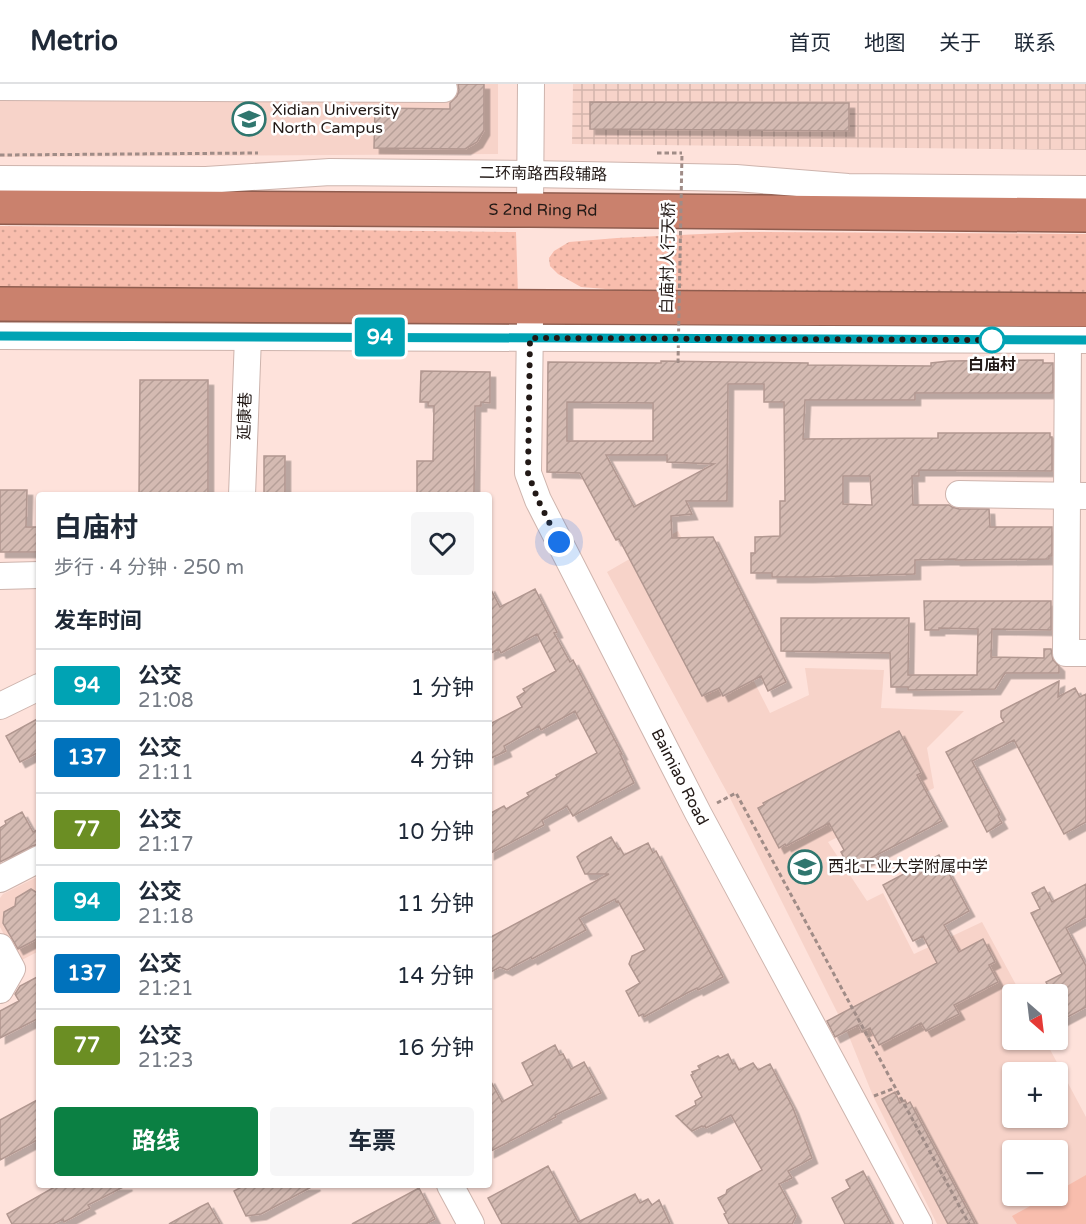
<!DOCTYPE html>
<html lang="zh">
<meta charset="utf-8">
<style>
body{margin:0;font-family:"Varela Round","Noto Sans SC",sans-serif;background:#f6f6f7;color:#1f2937;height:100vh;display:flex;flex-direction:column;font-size:22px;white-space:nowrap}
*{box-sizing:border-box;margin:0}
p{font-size:20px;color:#747a83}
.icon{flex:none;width:33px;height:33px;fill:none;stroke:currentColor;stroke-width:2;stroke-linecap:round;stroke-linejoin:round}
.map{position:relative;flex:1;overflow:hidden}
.details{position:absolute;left:36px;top:408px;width:456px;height:696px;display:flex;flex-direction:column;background:#fff;border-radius:6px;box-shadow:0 2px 4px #0004}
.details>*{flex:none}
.badge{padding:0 12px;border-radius:4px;font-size:21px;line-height:39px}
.needle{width:39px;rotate:152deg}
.controls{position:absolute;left:1002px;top:900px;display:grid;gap:12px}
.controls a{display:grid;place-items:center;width:66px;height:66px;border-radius:6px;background:#fff;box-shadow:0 2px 4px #0004;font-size:30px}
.you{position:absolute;width:30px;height:30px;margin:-15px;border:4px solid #fff;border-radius:50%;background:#1a73e8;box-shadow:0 0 0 9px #1a73e833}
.map>.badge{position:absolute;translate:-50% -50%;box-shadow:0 0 0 3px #fff}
h2{padding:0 18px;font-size:22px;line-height:54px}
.round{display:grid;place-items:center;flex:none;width:63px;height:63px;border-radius:6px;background:#f6f6f7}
.headline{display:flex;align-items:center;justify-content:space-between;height:102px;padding:0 18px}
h1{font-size:28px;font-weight:700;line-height:45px}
.button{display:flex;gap:12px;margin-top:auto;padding:12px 18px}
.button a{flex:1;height:69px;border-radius:6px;background:#0b8043;color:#fff;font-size:24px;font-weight:700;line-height:69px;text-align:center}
.button a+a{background:#f6f6f7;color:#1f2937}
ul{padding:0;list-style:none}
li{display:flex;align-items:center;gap:18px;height:72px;padding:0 18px;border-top:2px solid #e0e1e3}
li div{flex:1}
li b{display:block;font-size:22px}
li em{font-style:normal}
li .badge{min-width:66px;font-weight:700;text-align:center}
header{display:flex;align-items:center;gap:36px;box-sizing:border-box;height:84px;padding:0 30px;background:#fff;border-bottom:2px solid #e0e1e3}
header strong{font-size:28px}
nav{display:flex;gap:33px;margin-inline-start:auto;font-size:21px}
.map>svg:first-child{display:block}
.built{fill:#f7d3c9;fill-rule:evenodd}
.industrial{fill:url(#industrial-grid)}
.grass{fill:url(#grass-dots)}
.park{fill:#f8bdad}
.building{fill:url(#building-hatch);stroke:#b19790;stroke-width:1.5;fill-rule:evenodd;filter:url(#shadow)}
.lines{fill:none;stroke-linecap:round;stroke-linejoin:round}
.minor-casing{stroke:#ceb4ad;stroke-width:28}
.highway-casing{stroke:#8f5d4f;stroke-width:36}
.path{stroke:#a08c87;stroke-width:3;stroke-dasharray:4.5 3;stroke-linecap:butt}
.minor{stroke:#fff;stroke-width:26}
.highway{stroke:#ca816d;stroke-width:33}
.path-bridge{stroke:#a08c87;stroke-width:3;stroke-dasharray:4.5 3;stroke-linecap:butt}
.line-casing{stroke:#fff;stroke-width:14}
.line{stroke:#00a3b4;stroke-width:9}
.walk{stroke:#221916;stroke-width:6;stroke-dasharray:0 10.8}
.stop-dot{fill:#fff;stroke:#00a3b4;stroke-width:3}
.labels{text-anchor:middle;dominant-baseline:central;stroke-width:5;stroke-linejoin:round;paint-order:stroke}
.poi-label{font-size:16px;fill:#221916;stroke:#fff;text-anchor:start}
.street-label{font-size:16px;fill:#221916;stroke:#fff}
.stop-label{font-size:16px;font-weight:bold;fill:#221916;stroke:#fff}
</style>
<header>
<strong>Metrio</strong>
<nav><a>首页</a><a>地图</a><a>关于</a><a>联系</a></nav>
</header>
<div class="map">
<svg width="1086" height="1140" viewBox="0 0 1086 1140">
<defs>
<pattern id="industrial-grid" width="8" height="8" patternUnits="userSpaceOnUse" patternTransform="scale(1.5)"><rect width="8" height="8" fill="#f7d3c9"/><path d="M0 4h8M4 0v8" fill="none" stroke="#d3b5ac"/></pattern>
<pattern id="grass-dots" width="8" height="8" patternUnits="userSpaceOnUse" patternTransform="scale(1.5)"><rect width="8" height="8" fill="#f8bdad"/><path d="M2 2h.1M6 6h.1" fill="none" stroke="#d4a294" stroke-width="1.8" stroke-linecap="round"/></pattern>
<pattern id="building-hatch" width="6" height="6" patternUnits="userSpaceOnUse" patternTransform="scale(1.5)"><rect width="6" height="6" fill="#d4bab2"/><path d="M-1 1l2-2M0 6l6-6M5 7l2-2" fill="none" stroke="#b69f98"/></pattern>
<filter id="shadow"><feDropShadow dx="5.5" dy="5.5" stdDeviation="0" flood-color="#0004"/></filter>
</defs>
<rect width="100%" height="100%" fill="#fee2db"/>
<path class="built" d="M 0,0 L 498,0 L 498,70 L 0,73 Z
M 678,447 L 770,629 L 809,611 L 805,584 L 884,586 L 881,624 L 964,627 L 927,664 L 934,704 L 828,758 L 867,817 L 883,809 L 914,870 L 982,838 L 1021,910 L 1012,910 L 1012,956 L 1045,956 L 1086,1033 L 1086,1140 L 937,1140 L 873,1012 L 848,950 L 729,712 L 607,488 ZM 1012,988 L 1058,988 L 1058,1034 L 1012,1034 ZM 1012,1066 L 1058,1066 L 1058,1112 L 1012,1112 Z
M 39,792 L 39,867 L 18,878 L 0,843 L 0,814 L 3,810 Z"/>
<path class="industrial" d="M 573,0 L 1086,0 L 1086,66 L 572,60 Z"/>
<path class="grass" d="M 0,142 L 516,148 L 518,212 L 0,205 Z
M 743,148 L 1086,150 L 1086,214 L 703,213 L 581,203 L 558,190 L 550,182 L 549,174 L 554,167 L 569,158 L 617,154 Z"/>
<path class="park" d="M 1086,1091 L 1086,1140 L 1017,1140 L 1012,1132 L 1049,1112 L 1058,1112 L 1058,1107 Z"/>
<path class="building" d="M 458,0 L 484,0 L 484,46 L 477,58 L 465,65 L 374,64 L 375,24 L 450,25 L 450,19 L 457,12 L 459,6 Z
M 590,18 L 849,19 L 849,47 L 590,45 Z
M 1043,276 L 1043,279 L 1053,279 L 1053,309 L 915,309 L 915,316 L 805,316 L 803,355 L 938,354 L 938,349 L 1050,349 L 1050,353 L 1052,353 L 1052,387 L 919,386 L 919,392 L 912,392 L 913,421 L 949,421 L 952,423 L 959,425 L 989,425 L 990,443 L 1052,443 L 1052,472 L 1049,472 L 1049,475 L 955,476 L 955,475 L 915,476 L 915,490 L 809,493 L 772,493 L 772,489 L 751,489 L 751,469 L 755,469 L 755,453 L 780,452 L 780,417 L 785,417 L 784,318 L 764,318 L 764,300 L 728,300 L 727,417 L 686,417 L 692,430 L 671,432 L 672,454 L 713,453 L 786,598 L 768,607 L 761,592 L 723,612 L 719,604 L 702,612 L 619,455 L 616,456 L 580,389 L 547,388 L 548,278 L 661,279 L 661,277 L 808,279 L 808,281 L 931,282 L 931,279 L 949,277 ZM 567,318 L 653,319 L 653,357 L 567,357 ZM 606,371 L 667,371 L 667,378 L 714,380 L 634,423 ZM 843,392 L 870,392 L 872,421 L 843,420 Z
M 421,287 L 490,288 L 490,319 L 481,318 L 481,322 L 475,322 L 474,411 L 417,411 L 417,377 L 433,377 L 434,322 L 428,322 L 428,318 L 420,318 Z
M 140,296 L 208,296 L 208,411 L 139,411 Z
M 264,372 L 285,372 L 285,411 L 264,411 Z
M 0,406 L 27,406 L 26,443 L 39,443 L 39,468 L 0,468 Z
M 489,502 L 500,523 L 535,505 L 557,548 L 554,549 L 570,578 L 573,576 L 622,670 L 620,670 L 634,699 L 573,732 L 567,722 L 542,736 L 544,741 L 489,770 L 489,730 L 504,722 L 506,725 L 529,712 L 527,709 L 557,693 L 556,691 L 597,669 L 575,627 L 541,646 L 539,642 L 504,662 L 506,667 L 489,675 L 489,634 L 492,639 L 522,623 L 517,613 L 525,608 L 523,605 L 556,587 L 537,550 L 501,569 L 499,565 L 489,570 Z
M 924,517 L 1051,517 L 1051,546 L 992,545 L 991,573 L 1044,574 L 1044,565 L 1051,565 L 1053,576 L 1059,582 L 1059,589 L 1005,589 L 995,605 L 908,606 L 908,603 L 891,603 L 890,569 L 781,567 L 781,534 L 909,534 L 908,591 L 977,591 L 978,545 L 939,544 L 939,546 L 925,546 Z
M 1059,597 L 1058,613 L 1075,604 L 1080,613 L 1086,610 L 1086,738 L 1064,750 L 1014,656 L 972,677 L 1000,730 L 998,732 L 1002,739 L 987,748 L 946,668 L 1004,638 L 1001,633 L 1001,627 Z
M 39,634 L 39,668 L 20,678 L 6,652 Z
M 899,647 L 921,689 L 917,691 L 942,737 L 850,785 L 841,768 L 844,766 L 829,739 L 786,762 L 785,760 L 779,764 L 758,724 L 764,721 L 763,719 Z
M 22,728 L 33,748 L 39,745 L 39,760 L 32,762 L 0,778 L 0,744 L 6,740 L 5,737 Z
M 611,753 L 618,765 L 620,764 L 624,771 L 648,759 L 653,769 L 656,767 L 723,893 L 698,906 L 697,904 L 687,909 L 644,933 L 643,930 L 639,932 L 626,907 L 640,899 L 629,880 L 632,872 L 645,866 L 618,817 L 616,818 L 615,815 L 579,834 L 586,846 L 532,875 L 531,873 L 507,886 L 500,883 L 489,889 L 489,854 L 609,790 L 585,790 L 577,773 L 582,769 Z
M 939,771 L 969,827 L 944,841 L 959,868 L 983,855 L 995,878 L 989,881 L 998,898 L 954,921 L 959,930 L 926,947 L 921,939 L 879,961 L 870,944 L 862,948 L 858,941 L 835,953 L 827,937 L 937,879 L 923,852 L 913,857 L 883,801 Z
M 1086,800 L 1086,833 L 1066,844 L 1086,882 L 1086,923 L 1058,938 L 1058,910 L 1052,910 L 1046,898 L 1062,890 L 1031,829 L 1040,825 L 1032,809 L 1044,803 L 1052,818 Z
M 31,805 L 39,810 L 39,854 L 18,865 L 3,839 L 4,828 L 15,822 L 16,814 Z
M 39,892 L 39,934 L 0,954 L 0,927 L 19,917 L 15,910 L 20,902 Z
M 555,961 L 560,971 L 563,970 L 571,985 L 584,978 L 601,1009 L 555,1031 L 556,1033 L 489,1068 L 489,994 L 502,1018 L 533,1001 L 522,979 Z
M 728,970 L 733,980 L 735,979 L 739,986 L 753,979 L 758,986 L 770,980 L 793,1024 L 812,1074 L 788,1087 L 792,1094 L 779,1100 L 796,1132 L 792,1140 L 729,1140 L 724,1130 L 726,1129 L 718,1114 L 726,1110 L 727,1106 L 762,1086 L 731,1031 L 706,1044 L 705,1042 L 703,1043 L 702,1042 L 692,1047 L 676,1032 L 696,1021 L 695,1017 L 702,1013 L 691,991 L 693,990 L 692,988 L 700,985 L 698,982 L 718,972 L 720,974 Z
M 895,1008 L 900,1019 L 905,1016 L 907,1020 L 910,1018 L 975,1140 L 948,1140 L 882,1015 Z
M 39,1015 L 39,1055 L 0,1076 L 0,1036 Z
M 548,1082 L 578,1138 L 635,1110 L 640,1119 L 648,1115 L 652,1121 L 659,1116 L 670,1140 L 502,1140 L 488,1114 Z
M 863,1087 L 871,1102 L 891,1140 L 845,1140 L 832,1114 L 850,1104 L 846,1096 Z
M 58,1101 L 127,1101 L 88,1121 L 90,1124 L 64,1138 L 63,1135 L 53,1140 L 12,1140 L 7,1130 Z
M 245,1101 L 315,1101 L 261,1130 L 246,1132 L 234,1107 Z
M 419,1104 L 435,1135 L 426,1140 L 352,1140 Z
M 208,1119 L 220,1140 L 169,1140 L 200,1123 Z"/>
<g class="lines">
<g class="minor-casing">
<g id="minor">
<path d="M 0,3 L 444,5"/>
<path d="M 0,95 L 206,96 L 330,88 L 530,90 L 736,94 L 848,103 L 1086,105"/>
<path d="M 530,126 L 531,0"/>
<path id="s1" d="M 530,237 L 528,389 L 538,416 L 698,729 L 919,1140"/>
<path d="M 0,252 L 1086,256"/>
<path d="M 1068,256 L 1066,569 L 1086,569"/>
<path d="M 959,410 L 1086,412"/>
<path d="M 242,411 L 248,253"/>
<path d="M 0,492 L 39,491"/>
<path d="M 0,622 L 39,603"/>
<path d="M 0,795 L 39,775"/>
<path d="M 0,863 L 12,885 L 0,906"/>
<path d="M 450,1101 L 471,1140"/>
</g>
</g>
<g class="highway-casing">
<g id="highway">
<path id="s2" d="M 0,123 L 530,126 L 1086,131"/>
<path d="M 0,220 L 1086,226"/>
</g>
</g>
<path class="path" d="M 657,69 L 682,69
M 0,71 L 258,69
M 717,719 L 736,709 L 969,1140
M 874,1012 L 895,1004"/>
<use href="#minor" class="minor"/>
<use href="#highway" class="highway"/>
<path class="path-bridge" d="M 678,279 L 682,69"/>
</g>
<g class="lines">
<g class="line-casing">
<path id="line" d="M 0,252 L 1086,256"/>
</g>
<use href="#line" class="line"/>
<path class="walk" d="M 559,458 L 538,416 L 528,389 L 530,254 L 992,256"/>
</g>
<defs>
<g id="university-ring" transform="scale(1.725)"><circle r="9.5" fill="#fff" stroke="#2f766e" stroke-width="1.5"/><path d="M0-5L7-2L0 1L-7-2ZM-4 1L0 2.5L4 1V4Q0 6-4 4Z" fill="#2f766e"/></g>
<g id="school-ring" transform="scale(1.725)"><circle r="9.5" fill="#fff" stroke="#2f766e" stroke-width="1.5"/><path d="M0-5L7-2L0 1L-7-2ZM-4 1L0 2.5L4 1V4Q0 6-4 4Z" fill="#2f766e"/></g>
</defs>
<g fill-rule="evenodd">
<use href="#university-ring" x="249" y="35"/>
<use href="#school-ring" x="805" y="783"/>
</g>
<circle class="stop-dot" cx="992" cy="256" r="12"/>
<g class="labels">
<g class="poi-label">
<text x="272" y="26">Xidian University<tspan x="272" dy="18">North Campus</tspan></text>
<text x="828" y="783">西北工业大学附属中学</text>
</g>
<g class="street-label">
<text transform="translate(543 90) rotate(1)">二环南路西段辅路</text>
<text stroke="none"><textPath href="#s2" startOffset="543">S 2nd Ring Rd</textPath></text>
<text transform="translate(668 174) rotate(-89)">白庙村人行天桥</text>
<text transform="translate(245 332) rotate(-88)">延康巷</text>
<text stroke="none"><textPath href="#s1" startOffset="492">Baimiao Road</textPath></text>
</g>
<g class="stop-label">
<text x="992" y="281">白庙村</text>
</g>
</g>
</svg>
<div class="controls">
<a><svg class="needle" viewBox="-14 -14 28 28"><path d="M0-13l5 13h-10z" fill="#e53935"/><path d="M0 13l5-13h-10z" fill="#747a83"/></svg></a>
<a>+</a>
<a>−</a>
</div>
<div class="you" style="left:559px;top:458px"></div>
<b class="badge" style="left:380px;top:253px;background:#00a3b4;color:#fff">94</b>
<section class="details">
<div class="headline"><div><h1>白庙村</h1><p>步行 · 4 分钟 · 250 m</p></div><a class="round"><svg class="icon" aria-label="heart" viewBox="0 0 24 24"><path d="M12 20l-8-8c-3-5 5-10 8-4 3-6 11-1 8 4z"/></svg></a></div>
<h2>发车时间</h2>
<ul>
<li><span class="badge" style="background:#00a3b4;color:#fff">94</span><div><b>公交</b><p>21:08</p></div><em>1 分钟</em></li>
<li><span class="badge" style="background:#0072bc;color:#fff">137</span><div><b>公交</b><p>21:11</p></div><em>4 分钟</em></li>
<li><span class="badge" style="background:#6b8e23;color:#fff">77</span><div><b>公交</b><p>21:17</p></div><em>10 分钟</em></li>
<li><span class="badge" style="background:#00a3b4;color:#fff">94</span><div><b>公交</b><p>21:18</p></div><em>11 分钟</em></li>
<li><span class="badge" style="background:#0072bc;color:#fff">137</span><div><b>公交</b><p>21:21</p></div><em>14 分钟</em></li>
<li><span class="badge" style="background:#6b8e23;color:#fff">77</span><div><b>公交</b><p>21:23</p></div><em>16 分钟</em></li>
</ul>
<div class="button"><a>路线</a><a>车票</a></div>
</section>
</div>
